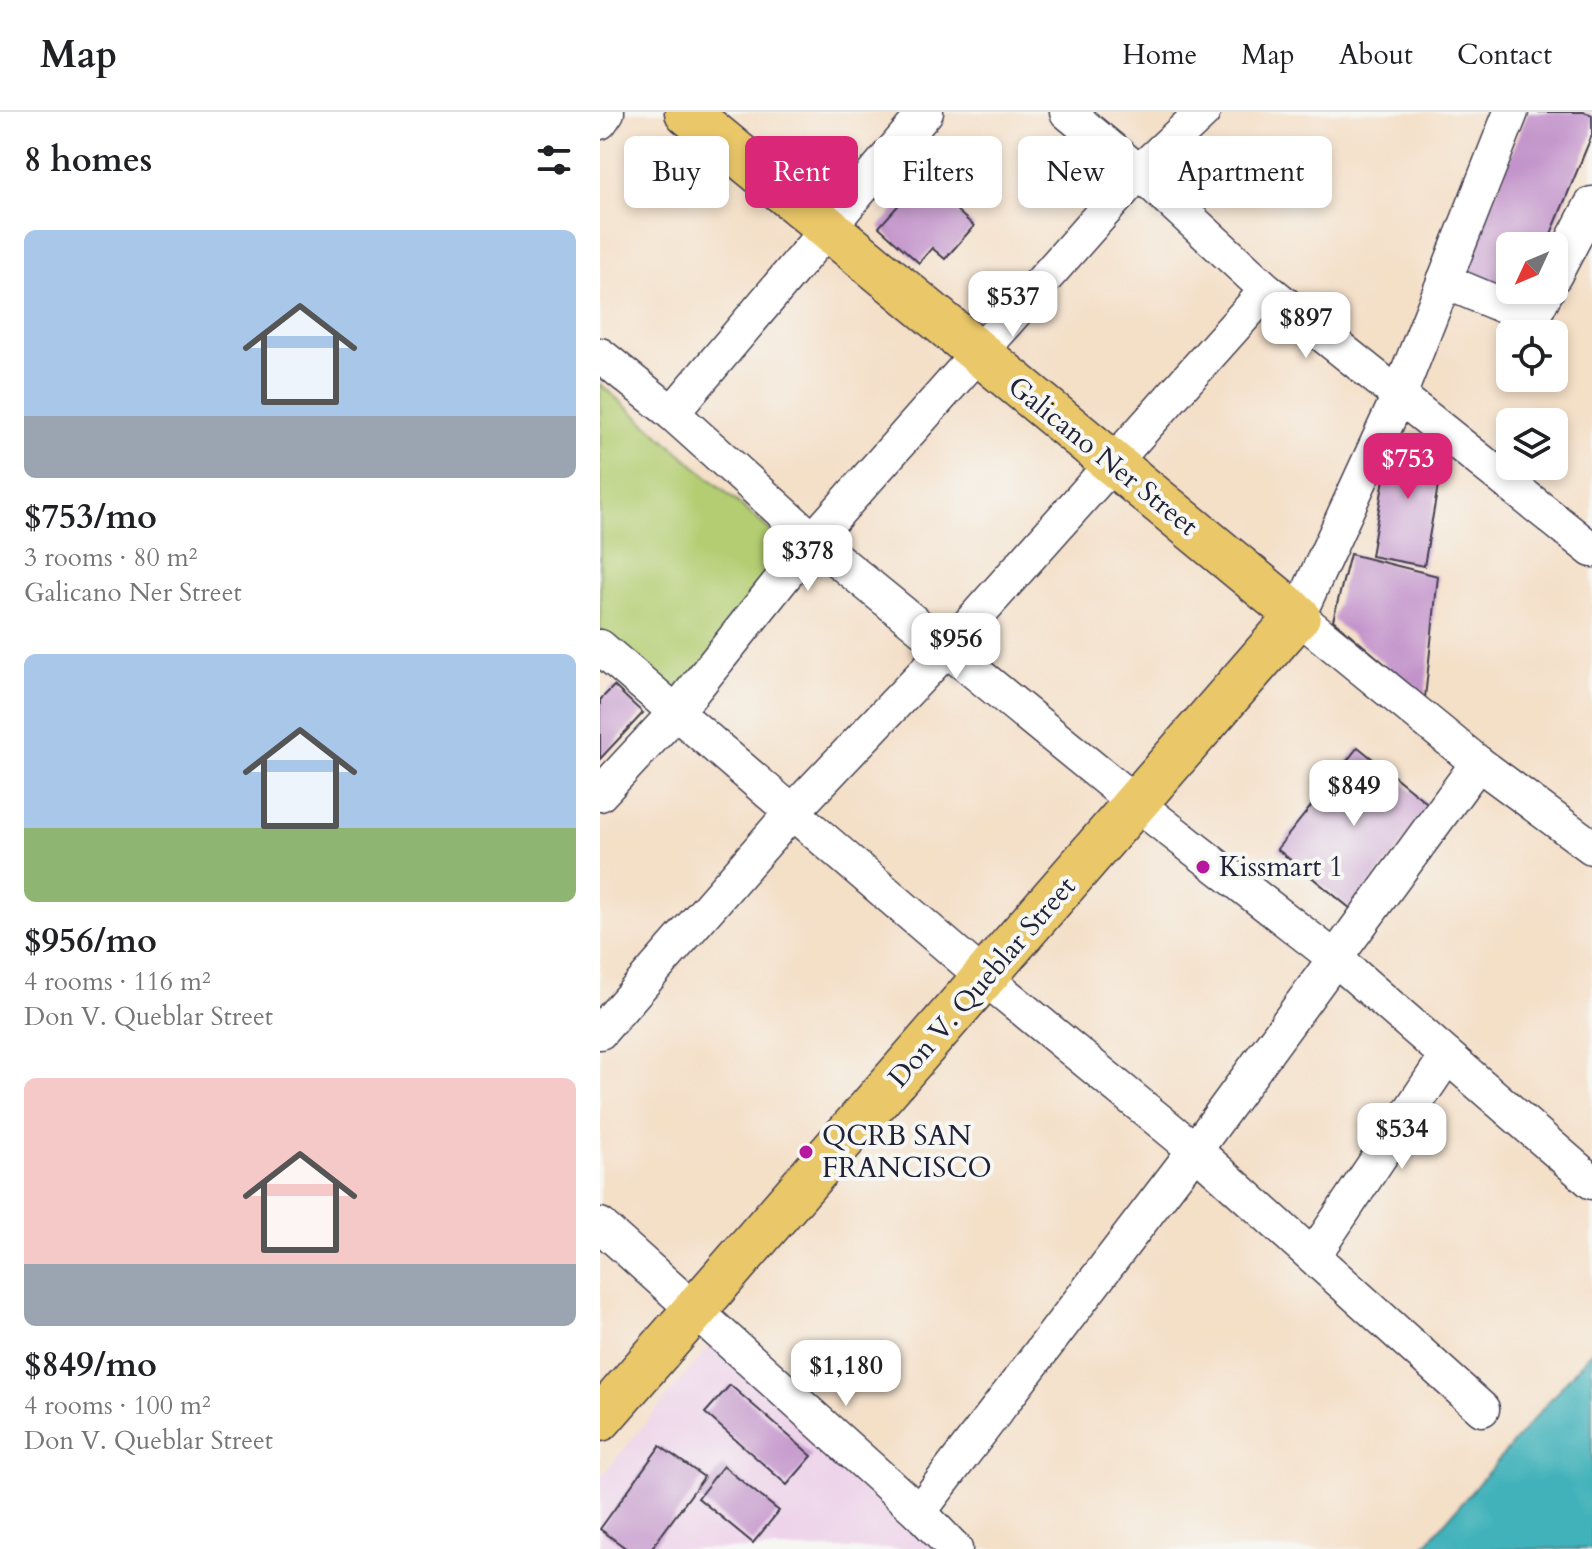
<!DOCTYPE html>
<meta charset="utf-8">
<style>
body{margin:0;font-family:Cardo,serif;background:#f6f6f6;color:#202124;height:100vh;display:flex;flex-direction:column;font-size:30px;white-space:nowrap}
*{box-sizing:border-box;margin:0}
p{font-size:26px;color:#757577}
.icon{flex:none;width:44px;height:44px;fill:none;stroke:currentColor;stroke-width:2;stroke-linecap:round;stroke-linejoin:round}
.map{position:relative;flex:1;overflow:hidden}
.side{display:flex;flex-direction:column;background:#fff;width:600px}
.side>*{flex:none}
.banner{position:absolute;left:24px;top:24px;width:760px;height:72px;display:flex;gap:16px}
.needle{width:52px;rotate:226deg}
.fabs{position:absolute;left:896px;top:120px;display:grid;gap:16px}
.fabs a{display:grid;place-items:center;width:72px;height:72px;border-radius:12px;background:#fff;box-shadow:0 4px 12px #0003;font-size:40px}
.price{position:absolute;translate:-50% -68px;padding:0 18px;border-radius:16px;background:#fff;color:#222;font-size:26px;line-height:52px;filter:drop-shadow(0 2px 4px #0008)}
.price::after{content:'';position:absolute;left:50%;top:48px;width:24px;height:18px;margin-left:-12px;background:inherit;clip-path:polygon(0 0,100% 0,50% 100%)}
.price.selected{background:#db2777;color:#fff}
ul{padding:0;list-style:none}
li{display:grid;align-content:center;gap:16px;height:424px;padding:0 24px}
li span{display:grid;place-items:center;height:248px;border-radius:12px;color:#555}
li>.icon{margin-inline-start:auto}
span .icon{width:144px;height:144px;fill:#fffc;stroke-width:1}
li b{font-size:34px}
h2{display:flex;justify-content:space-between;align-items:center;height:96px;padding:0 24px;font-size:34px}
.tag{padding:0 28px;border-radius:12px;background:#fff;box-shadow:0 4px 12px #0003;font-size:28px;line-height:72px}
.tag.selected{background:#db2777;color:#fff}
header{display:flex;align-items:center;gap:48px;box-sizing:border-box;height:112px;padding:0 40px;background:#fff;border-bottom:2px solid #e0e0e0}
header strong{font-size:38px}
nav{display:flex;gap:44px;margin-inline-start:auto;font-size:28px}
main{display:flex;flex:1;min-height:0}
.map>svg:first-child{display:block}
.built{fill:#edd0e9}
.green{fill:#b4cd72;stroke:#6b7856;stroke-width:2}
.water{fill:#42b2ba;stroke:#326a7a;stroke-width:2}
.building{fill:#c293ca}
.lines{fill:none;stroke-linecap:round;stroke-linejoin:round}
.minor-casing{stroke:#423e50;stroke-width:37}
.major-casing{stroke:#423e50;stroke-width:47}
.minor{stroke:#fff;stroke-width:34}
.major{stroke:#eac769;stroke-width:44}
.poi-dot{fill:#b5179e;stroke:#f6f6f2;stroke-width:3}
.labels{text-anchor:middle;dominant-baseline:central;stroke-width:8;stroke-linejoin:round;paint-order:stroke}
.street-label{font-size:28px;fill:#22223b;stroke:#f6f6f2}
.poi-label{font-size:28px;fill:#22223b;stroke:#f6f6f2;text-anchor:start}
</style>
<header>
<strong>Map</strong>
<nav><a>Home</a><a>Map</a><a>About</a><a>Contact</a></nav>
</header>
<main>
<section class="side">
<h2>8 homes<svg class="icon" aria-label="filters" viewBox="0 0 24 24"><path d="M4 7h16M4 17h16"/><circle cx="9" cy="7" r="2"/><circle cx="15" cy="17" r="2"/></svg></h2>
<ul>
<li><span style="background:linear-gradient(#a9c7e8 75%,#9aa5b1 0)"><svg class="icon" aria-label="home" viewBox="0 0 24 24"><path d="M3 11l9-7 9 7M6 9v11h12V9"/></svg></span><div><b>$753/mo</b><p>3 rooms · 80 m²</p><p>Galicano Ner Street</p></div></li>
<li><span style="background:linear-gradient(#a9c7e8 70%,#8fb573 0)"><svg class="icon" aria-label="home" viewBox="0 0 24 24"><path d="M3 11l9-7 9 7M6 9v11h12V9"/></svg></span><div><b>$956/mo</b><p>4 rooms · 116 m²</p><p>Don V. Queblar Street</p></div></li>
<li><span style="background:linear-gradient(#f6c9c9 75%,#9aa5b1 0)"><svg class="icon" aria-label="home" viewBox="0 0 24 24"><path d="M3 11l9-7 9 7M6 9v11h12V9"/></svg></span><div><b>$849/mo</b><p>4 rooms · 100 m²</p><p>Don V. Queblar Street</p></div></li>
</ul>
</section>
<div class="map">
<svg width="992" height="1437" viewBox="0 0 992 1437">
<rect width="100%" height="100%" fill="#f6f6f2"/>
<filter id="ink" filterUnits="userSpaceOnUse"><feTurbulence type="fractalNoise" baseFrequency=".0125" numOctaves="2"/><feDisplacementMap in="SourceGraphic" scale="16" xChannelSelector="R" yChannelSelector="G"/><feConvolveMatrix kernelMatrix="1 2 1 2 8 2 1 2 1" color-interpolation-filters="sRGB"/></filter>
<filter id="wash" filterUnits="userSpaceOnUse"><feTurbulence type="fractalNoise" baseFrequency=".006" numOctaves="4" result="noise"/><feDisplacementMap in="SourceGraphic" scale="32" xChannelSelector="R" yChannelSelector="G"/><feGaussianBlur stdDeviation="1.8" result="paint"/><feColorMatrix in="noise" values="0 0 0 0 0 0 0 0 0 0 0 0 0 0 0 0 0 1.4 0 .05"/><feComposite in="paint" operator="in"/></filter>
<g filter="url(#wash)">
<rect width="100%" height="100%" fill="#f4dfc7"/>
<polygon class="built" points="112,1231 340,1437 0,1437 0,1366"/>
<polygon class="green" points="0,272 201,445 75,583 0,518"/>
<polygon class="water" points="992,1239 992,1437 822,1437"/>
<g id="blocks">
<g class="building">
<polygon points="928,0 984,0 992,3 992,23 946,134 910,134 910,178 928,178 924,186 865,160"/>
<polygon points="322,67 374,114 345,147 332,136 319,151 279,115"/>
<polygon points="791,325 845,334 824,454 771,444"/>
<polygon points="750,442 838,464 825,586 733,508"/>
<polygon points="14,574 43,601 0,647 0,588"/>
<polygon points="758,635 832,695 751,797 677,737"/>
<polygon points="130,1273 212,1344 187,1373 105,1301"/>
<polygon points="60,1334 104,1365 51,1437 27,1437 0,1417"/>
<polygon points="123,1354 179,1399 153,1431 98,1386"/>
</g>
</g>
</g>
<g filter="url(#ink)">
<use href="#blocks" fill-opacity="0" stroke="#423e50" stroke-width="2"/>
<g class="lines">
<defs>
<g id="minor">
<polyline points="467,0 539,60 667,178 992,438"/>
<polyline points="911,0 798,286 698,504 878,651 992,735"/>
<polyline points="0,10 7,0"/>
<polyline points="954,164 992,92"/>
<polyline points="844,169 932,206 947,178"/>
<polyline points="0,243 72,301 213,428 538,693 736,847 992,1070"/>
<polyline points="72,301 326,0"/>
<polyline points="0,535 385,866 595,1038 882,1297"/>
<polyline points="0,682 76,600 213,428 539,60 603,0"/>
<polyline points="0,920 192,700 348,536 667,178"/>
<polyline points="0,1113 319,1400 355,1437"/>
<polyline points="713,1144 847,944"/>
<polyline points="319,1400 595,1038 878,651"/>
</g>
<polyline id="major" points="0,1307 698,504 87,0"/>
</defs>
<use href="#minor" class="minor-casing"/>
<use href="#major" class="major-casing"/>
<use href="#minor" class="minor"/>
<use href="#major" class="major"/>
</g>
</g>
<g class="poi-dot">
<circle cx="603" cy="755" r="8"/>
<circle cx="206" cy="1040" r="8"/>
</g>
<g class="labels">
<g class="street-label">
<text transform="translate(503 344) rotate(39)">Galicano Ner Street</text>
<text transform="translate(382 870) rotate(-49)">Don V. Queblar Street</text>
</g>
<g class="poi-label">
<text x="619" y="755">Kissmart 1</text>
<text x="222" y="1024">QCRB SAN<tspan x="222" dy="32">FRANCISCO</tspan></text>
</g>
</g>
</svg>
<div class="fabs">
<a><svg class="needle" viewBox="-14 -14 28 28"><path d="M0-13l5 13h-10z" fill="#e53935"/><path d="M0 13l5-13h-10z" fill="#757577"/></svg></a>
<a><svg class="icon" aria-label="locate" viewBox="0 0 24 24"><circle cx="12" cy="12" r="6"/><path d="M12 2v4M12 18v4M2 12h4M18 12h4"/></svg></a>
<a><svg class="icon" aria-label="layers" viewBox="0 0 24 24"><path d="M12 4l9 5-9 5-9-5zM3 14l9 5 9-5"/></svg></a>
</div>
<b class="price" style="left:413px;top:227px">$537</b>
<b class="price" style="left:706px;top:248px">$897</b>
<b class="price selected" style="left:808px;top:389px">$753</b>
<b class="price" style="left:208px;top:481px">$378</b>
<b class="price" style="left:356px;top:569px">$956</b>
<b class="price" style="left:754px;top:716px">$849</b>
<b class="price" style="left:802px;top:1059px">$534</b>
<b class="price" style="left:246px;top:1296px">$1,180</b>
<div class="banner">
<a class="tag">Buy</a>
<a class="tag selected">Rent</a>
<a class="tag">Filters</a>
<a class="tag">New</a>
<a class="tag">Apartment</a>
</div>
</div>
</main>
